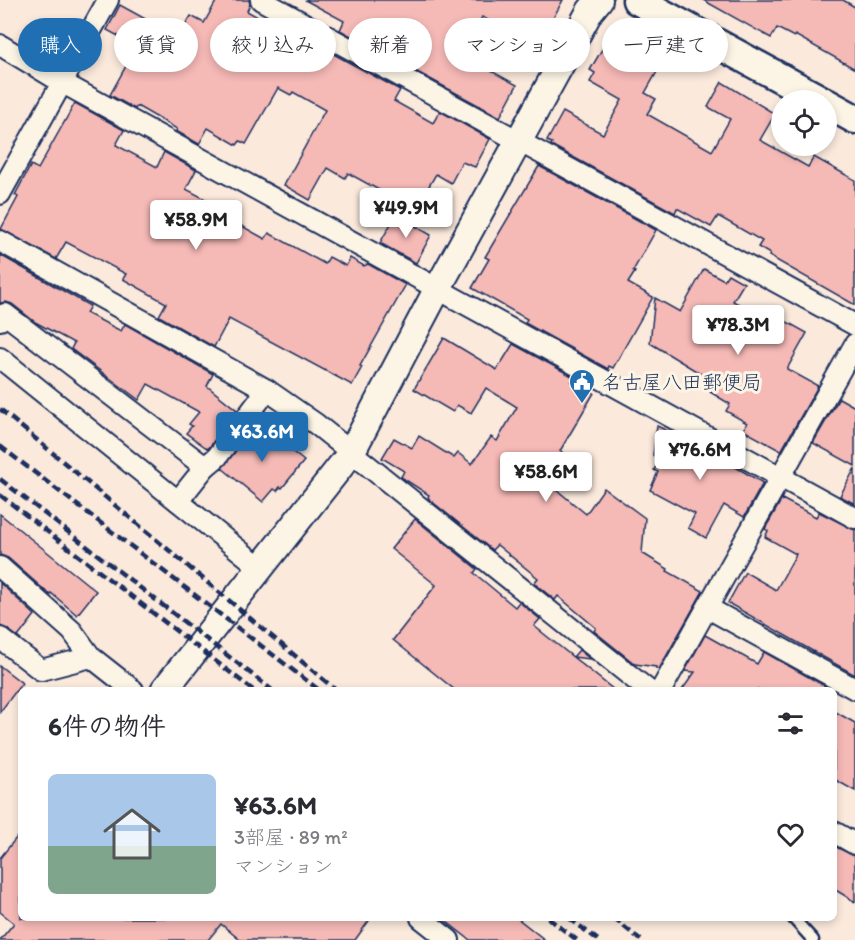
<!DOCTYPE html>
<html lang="ja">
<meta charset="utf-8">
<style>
body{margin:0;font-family:Itim,"Klee One",sans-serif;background:#f2f2f3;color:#2b2b33;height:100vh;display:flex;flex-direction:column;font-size:22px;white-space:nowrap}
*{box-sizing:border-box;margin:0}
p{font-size:20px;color:#7c7c81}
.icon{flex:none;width:33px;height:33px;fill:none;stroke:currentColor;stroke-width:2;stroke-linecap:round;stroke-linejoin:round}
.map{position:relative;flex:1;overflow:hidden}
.drawer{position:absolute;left:18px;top:687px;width:819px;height:234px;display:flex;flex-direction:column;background:#fff;border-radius:9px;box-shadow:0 3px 9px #0003}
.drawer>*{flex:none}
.banner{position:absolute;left:18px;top:18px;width:819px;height:54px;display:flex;gap:12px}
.tools{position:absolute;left:771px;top:90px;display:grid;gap:12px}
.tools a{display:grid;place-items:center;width:66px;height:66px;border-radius:50%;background:#fff;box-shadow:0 3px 9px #0003;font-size:30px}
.price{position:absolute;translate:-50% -51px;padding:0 14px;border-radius:6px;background:#fff;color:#222;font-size:20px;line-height:39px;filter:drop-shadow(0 2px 3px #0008)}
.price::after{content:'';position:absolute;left:50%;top:36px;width:18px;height:14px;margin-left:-9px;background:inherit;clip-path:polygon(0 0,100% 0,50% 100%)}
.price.selected{background:#1f6fb2;color:#fff}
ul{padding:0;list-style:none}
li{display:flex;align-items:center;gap:18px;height:150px;padding:0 30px}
li span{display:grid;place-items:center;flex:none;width:168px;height:120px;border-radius:9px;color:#555}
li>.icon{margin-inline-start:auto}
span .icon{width:72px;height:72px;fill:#fffc;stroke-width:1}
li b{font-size:26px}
h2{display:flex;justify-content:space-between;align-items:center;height:72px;padding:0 30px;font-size:26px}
.tag{padding:0 21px;border-radius:27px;background:#fff;box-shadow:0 3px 9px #0003;font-size:21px;line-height:54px}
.tag.selected{background:#1f6fb2;color:#fff}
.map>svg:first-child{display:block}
.building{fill:#f5b9b6;stroke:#1b2f5e;stroke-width:1.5}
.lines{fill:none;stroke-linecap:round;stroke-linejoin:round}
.service-casing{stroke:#1b2f5e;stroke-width:15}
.minor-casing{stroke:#1b2f5e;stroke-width:24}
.tertiary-casing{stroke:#1b2f5e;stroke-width:30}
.secondary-casing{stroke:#1b2f5e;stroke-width:33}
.service{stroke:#fcf5e5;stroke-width:10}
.minor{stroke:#fcf5e5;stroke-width:20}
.tertiary{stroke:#fcf5e5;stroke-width:26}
.secondary{stroke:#fcf5e5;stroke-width:28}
.rail{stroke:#1b2f5e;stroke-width:4.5;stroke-dasharray:9 4.5;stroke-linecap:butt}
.labels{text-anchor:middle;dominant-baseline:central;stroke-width:6;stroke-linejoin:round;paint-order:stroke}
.poi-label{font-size:20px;fill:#1b2f5e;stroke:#fcf5e5;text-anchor:start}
</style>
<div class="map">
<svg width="855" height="940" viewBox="0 0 855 940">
<rect width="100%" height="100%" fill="#fbe9dc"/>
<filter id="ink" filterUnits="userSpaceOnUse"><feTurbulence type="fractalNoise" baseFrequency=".0167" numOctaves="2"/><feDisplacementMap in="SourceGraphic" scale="12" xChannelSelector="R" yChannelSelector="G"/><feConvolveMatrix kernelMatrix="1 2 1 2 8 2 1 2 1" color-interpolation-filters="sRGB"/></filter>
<g filter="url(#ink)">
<g class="building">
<polygon points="217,0 249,0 250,4 247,11 277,28 269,41 311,65 318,52 325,56 328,51 400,90 394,101 433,123 440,111 490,139 475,167 462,162 451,183 436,174 410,219 385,205 390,196 348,173 345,178 328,168 310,200 284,185 325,110 293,92 291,95 278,88 246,144 240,141 237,145 208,128 199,144 176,131 177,129 137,106 135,109 110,95 137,46 107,30 120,5 178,37 191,16 204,23"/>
<polygon points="305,0 563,0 540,42 514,28 512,32 482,17 462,55 517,85 500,117 340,30 344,21"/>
<polygon points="703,0 843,0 855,7 855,69 795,35 794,37 777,28 771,38"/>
<polygon points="625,24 670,49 645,93 656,99 647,114 712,151 730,119 708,107 722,82 775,114 760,140 808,167 814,157 855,180 855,305 769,256 770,254 758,247 762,241 718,216 711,227 677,208 675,213 551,145 552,143 547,141 563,112 603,134 622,100 590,82 595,73 590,70 612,32"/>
<polygon points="75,103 124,130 116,145 157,167 164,152 196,170 186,189 234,214 231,220 265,239 269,233 325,264 329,257 346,266 350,258 364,266 368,264 404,284 405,286 360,366 362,367 352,385 229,319 214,347 159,316 166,303 123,279 126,274 66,242 56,259 1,229 18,197 15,195 31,165 38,169"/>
<polygon points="539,166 656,230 633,271 635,272 628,283 653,297 613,368 609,366 608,369 525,323 527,319 472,288 489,259 485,257"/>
<polygon points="396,215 431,235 416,263 380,243"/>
<polygon points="0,255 90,306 86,313 121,331 125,324 213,374 207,386 237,410 208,449 186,433 192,426 189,424 199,412 148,384 139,400 71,349 74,343 35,322 12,304 6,302 0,303"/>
<polygon points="704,269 724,280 728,274 744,283 733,301 767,320 771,313 807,333 787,369 818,386 781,451 743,430 747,423 726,411 730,404 710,392 716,383 650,343 655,298 680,312"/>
<polygon points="444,338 497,370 513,344 583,382 571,381 594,393 560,451 562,452 546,481 586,514 604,488 645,518 642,553 668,569 667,571 703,591 659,669 656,669 656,667 635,664 594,631 596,628 558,596 555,600 534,583 538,578 497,545 492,550 430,500 428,497 429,495 401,477 404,471 382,458 394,438 412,448 419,436 454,458 458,453 472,464 491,437 497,441 517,407 486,388 471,413 457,405 453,412 414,389"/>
<polygon points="839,398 855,407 855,466 813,443"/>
<polygon points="257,423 304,461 282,488 280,487 277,491 274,489 263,502 222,468"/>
<polygon points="657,426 696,444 763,483 744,517 724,505 706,538 688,528 695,514 650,490 658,472 654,470 660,459 653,455"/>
<polygon points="855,468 855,504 840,496"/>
<polygon points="782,499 816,517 819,512 855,530 855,675 728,603 745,572 776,590 796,554 765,537 768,531 765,529"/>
<polygon points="0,514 96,591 77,615 51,593 50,595 8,558 0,555"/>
<polygon points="415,519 477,569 474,573 515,607 519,602 540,619 534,626 573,657 579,650 590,659 573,657 614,690 455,690 393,640 436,585 391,549"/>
<polygon points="0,583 35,615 18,637 7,629 0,626"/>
<polygon points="705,635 757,664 764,652 832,690 682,690 695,672 685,671"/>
<polygon points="0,666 22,683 0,712"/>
<polygon points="834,711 855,723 855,791 834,779"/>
<polygon points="21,832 21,918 371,918 355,940 240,940 221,924 208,940 0,940 14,923 0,912 0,858"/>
<polygon points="834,846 855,856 855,902 834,889"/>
<polygon points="442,918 517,918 545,940 470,940"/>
</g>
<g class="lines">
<defs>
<polyline id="service" points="793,918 813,940"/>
<g id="minor">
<polyline points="261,0 855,325"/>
<polyline points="0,45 63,83 855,518"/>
<polyline points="0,194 108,0"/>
<polyline points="0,241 267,390 316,424 648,690"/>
<polyline points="0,320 5,314 205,467"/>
<polyline points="0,358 261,568"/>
<polyline points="178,501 205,467 217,457 267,390"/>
<polyline points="0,567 72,631 91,657 133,690"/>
<polyline points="708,608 855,689"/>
<polyline points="0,638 41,670 91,657"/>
<polyline points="661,690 855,344"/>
<polyline points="834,832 855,844"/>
<polyline points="421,918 449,940"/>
</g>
<polyline id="tertiary" points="164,690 351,453 438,288 590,11 599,0"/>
<g id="secondary">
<polyline points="637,0 821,100"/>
<polyline points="826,103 855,119"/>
</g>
</defs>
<use href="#service" class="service-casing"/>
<use href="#minor" class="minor-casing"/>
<use href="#tertiary" class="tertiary-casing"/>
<use href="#secondary" class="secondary-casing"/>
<use href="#service" class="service"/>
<use href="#minor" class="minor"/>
<use href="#tertiary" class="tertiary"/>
<use href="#secondary" class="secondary"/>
<g class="rail">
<polyline points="0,409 336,690"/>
<polyline points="0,446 319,690"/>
<polyline points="0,479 272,690"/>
<polyline points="0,495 253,690"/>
<polyline points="548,918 577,940"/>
<polyline points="569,918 598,940"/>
<polyline points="613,918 641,940"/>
</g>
</g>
</g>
<defs>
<symbol id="civic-pin" viewBox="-11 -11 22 30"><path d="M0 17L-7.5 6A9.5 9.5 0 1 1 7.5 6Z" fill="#1f6fb2" stroke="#fcf5e5"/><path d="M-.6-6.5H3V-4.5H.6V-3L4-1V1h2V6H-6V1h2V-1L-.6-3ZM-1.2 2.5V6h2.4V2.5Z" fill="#fff"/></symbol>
</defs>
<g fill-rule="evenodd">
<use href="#civic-pin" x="567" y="367" width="30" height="40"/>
</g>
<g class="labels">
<g class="poi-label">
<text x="602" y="382">名古屋八田郵便局</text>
</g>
</g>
</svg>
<div class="tools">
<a><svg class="icon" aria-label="locate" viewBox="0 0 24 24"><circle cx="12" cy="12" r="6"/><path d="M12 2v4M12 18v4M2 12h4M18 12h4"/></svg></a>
</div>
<b class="price" style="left:406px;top:239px">¥49.9M</b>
<b class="price" style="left:196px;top:251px">¥58.9M</b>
<b class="price" style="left:738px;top:356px">¥78.3M</b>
<b class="price selected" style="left:262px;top:463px">¥63.6M</b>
<b class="price" style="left:700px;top:481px">¥76.6M</b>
<b class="price" style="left:546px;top:503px">¥58.6M</b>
<div class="banner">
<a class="tag selected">購入</a>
<a class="tag">賃貸</a>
<a class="tag">絞り込み</a>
<a class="tag">新着</a>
<a class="tag">マンション</a>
<a class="tag">一戸建て</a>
</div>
<section class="drawer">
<h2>6件の物件<svg class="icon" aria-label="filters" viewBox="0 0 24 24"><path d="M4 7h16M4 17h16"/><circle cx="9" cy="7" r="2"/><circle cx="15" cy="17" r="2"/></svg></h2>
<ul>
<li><span style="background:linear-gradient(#a9c7e8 60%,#7fa58c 0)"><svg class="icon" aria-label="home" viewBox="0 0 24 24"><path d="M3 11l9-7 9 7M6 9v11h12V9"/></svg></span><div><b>¥63.6M</b><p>3部屋 · 89 m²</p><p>マンション</p></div><svg class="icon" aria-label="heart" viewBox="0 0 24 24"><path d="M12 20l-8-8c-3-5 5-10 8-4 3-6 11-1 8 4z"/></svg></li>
</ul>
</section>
</div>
